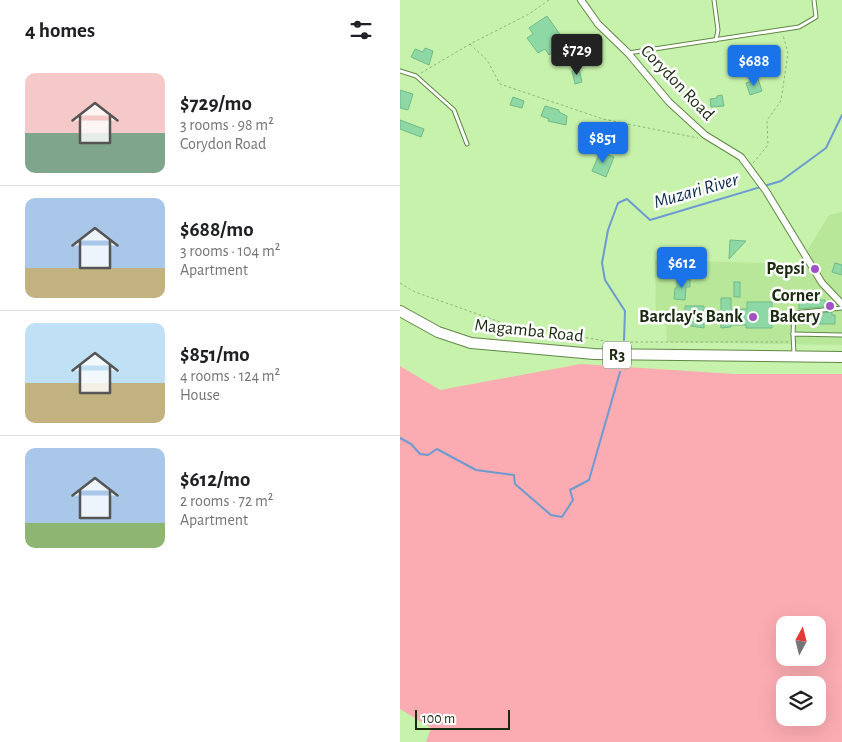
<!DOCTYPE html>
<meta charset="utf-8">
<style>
body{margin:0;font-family:"Alegreya Sans",sans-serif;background:#f6f6f6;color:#202124;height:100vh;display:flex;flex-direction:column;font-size:19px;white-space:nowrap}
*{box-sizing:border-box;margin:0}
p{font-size:16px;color:#757577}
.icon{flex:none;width:28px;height:28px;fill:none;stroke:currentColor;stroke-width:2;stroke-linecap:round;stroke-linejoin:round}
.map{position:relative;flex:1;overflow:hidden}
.sheet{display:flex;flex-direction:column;background:#fff;width:400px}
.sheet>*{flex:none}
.needle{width:32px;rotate:7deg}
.buttons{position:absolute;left:376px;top:616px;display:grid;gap:10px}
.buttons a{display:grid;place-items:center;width:50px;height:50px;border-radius:10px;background:#fff;box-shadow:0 5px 20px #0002;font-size:25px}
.scale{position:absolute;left:15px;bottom:12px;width:95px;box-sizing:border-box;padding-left:5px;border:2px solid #1b2b10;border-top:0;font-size:14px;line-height:18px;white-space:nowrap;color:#1b2b10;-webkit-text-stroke:4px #fff;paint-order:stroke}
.price{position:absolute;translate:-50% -42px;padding:0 11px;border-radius:5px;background:#1a73e8;color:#fff;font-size:16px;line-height:32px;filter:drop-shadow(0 1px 2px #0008)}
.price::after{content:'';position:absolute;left:50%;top:30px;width:15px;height:11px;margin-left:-8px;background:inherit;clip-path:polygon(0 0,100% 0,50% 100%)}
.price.selected{background:#222;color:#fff}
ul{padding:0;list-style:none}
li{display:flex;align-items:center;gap:15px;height:125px;padding:0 25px}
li+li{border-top:1px solid #e0e0e0}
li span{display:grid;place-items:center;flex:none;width:140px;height:100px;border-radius:10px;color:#555}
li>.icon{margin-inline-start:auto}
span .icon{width:60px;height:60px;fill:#fffc;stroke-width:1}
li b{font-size:21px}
h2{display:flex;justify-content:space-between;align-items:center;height:60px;padding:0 25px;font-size:21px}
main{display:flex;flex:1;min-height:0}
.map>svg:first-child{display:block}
.built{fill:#b8e79a}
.green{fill:#fbacb2;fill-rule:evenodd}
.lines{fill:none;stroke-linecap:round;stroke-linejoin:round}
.stream{stroke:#6d9ad0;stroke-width:2}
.building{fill:#8ed8a5;stroke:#71ba89}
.service-casing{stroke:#618746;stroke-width:5}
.minor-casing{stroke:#618746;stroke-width:8}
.trunk-casing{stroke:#618746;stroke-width:12}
.path{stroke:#90b27a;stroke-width:1;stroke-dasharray:2.5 2.5;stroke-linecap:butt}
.service{stroke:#fff;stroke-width:3}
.minor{stroke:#fff;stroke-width:6}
.trunk{stroke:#fff;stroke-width:10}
.poi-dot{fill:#a052c4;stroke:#fff;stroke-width:2}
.labels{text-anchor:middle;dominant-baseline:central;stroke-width:5;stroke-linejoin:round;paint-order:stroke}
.shield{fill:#fff;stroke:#5f6b58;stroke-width:1}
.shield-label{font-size:16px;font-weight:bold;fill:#1b2b10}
.street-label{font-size:18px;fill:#1b2b10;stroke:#fff}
.poi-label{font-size:18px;font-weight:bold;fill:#1b2b10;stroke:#fff;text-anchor:end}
.water-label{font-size:19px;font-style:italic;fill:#0b2a4e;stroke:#fff}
</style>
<main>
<section class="sheet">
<h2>4 homes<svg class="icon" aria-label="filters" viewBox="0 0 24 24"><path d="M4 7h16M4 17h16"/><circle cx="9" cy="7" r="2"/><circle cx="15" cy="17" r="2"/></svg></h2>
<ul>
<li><span style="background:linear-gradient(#f6c9c9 60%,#7fa58c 0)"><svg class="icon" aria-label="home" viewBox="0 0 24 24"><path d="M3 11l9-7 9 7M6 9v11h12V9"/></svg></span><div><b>$729/mo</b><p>3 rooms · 98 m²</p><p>Corydon Road</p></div></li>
<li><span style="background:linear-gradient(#a9c7e8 70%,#c2b280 0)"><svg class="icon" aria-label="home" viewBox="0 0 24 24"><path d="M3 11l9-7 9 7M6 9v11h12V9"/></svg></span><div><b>$688/mo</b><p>3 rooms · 104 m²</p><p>Apartment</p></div></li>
<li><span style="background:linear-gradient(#bfe0f5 60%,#c2b280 0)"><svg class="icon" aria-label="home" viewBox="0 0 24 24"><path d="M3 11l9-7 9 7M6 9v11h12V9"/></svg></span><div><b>$851/mo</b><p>4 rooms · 124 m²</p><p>House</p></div></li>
<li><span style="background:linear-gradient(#a9c7e8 75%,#8fb573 0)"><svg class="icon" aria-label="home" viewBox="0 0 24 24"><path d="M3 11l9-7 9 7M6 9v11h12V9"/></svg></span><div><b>$612/mo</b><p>2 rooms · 72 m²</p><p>Apartment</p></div></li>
</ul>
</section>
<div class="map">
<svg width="442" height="742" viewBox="0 0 442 742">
<rect width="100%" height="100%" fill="#c7f2ac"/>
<polygon class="built" points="442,212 442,345 267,342 266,325 256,323 255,260 399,264 429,215"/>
<path class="green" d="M181 364 334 374H442V742H26L31 728 0 709V366L40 390ZM385 625H418V658H385ZM385 685H418V718H385Z"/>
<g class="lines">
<g class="stream">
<polyline points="224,340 225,311 205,280 202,263 208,230 218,203 227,199 250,220 381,181 426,148 442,115"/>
<polyline points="0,438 11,444 20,454 28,455 37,449 76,470 114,475 115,484 151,515 162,517 173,500 170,490 189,480 220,372"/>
</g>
</g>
<g class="building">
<polygon points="147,16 166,43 149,55 145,49 138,53 127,38 133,34 129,28"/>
<polygon points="25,48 33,51 29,65 11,57 15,49 23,52"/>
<polygon points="179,69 182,82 175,84 172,71"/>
<polygon points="358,79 362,91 350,95 346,83"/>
<polygon points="0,90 13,94 8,110 0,108"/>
<polygon points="322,95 324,106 311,107 310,99 317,98 317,96"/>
<polygon points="113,97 124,101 122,108 110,105"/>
<polygon points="145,106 159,110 159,112 167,116 166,125 148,121 149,119 141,116"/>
<polygon points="0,120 24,129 21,137 0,129"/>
<polygon points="200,152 214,157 206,177 192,171"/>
<polygon points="330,240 346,241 329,259"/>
<polygon points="435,263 442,265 442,275 432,272"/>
<polygon points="277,279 290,279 290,287 286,287 285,300 274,299 275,288 277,288"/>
<rect x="334" y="282" width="6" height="15"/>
<polygon points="321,298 331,298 331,309 347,309 347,302 372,302 372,328 346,328 346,325 331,325 331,327 321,328 321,323 304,323 304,328 285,325 285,306 304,306 304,315 321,315"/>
<polygon points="399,300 425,300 425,302 433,302 432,306 399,309"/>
<polygon points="432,312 432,315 435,315 435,324 400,324 400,316"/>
</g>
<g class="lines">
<defs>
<g id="service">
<polyline points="314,0 318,30 316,40"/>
<polyline points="228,53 399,27 416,17 414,0"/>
<polyline points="0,71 16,76 54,110 67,144"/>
<polyline points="393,334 394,313 442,308"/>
<polyline points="394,354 393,334 442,335"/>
</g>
<polyline id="minor" points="181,0 198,24 228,53 269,102 305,135 341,157 366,191 422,283 442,304"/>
<polyline id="trunk" points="0,311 38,332 71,343 194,354 442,357"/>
</defs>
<use href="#service" class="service-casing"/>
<use href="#minor" class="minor-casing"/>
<use href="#trunk" class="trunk-casing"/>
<g class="path">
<polyline points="70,44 87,60 100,84 203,119 298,138"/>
<polyline points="21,73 70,44 129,14 149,0"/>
<polyline points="353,163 368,145 367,120 381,101 388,53 383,35"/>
<polyline points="0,283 15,292 103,323 211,342 389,342"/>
</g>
<use href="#service" class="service"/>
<use href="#minor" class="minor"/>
<use href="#trunk" class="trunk"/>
</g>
<g class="poi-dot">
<circle cx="415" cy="269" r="5"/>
<circle cx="430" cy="306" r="5"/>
<circle cx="353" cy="317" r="5"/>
</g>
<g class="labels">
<rect class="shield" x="203" y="341.5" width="28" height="27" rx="4"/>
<g class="shield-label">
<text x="217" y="355">R3</text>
</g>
<g class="street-label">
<text transform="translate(277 83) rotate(46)">Corydon Road</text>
<text transform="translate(129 331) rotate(6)">Magamba Road</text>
</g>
<g class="poi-label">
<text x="405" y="269">Pepsi</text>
<text x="420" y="296">Corner<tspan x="420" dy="21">Bakery</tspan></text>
<text x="343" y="317">Barclay's Bank</text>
</g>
<g class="water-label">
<text transform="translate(296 191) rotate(-16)">Muzari River</text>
</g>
</g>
</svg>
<div class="buttons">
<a><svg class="needle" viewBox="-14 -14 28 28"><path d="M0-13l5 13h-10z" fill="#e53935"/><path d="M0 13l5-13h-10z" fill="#757577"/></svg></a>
<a><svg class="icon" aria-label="layers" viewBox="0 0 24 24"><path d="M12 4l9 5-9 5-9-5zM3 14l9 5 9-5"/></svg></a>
</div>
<div class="scale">100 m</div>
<b class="price selected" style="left:177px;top:76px">$729</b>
<b class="price" style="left:354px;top:87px">$688</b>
<b class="price" style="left:203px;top:164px">$851</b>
<b class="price" style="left:282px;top:289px">$612</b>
</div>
</main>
